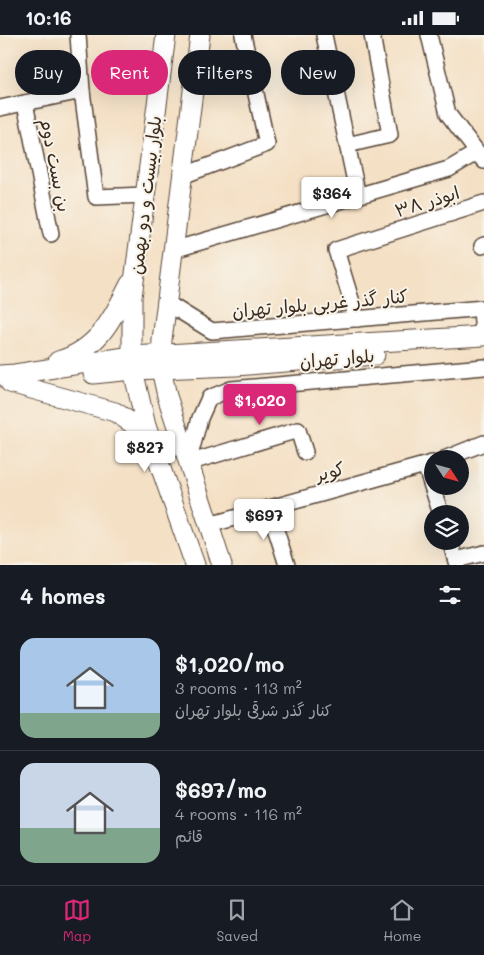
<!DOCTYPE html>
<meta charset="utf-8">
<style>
body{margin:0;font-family:Mali,"Playpen Sans Arabic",sans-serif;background:#20242c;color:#f1f3f6;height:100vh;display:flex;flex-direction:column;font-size:19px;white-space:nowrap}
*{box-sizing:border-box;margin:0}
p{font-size:16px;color:#9ea1a6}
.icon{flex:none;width:28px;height:28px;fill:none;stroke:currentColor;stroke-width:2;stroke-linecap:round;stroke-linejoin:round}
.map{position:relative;height:530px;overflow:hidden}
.panel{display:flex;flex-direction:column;background:#171b24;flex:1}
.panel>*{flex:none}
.guide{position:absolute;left:15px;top:15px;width:455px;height:45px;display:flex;gap:10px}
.needle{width:32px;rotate:126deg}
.fabs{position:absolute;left:424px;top:415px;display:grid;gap:10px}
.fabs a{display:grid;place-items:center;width:45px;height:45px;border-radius:50%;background:#171b24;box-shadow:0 5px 20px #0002;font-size:25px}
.price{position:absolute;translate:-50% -42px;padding:0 11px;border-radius:5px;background:#fff;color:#222;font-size:16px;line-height:32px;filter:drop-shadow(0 1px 2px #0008)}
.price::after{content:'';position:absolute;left:50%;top:30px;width:15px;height:11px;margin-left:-8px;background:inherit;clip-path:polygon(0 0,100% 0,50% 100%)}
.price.selected{background:#db2777;color:#fff}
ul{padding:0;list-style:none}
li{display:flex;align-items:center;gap:15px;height:125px;padding:0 20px}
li+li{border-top:1px solid #363941}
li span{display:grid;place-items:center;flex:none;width:140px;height:100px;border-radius:15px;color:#555}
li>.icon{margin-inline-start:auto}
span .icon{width:60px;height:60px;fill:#fffc;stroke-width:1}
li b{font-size:21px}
h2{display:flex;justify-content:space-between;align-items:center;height:60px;padding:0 20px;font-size:21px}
.pill{padding:0 18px;border-radius:22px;background:#171b24;box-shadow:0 5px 20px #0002;font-size:18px;line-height:45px}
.pill.selected{background:#db2777;color:#fff}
.status{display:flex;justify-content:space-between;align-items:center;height:35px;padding:0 25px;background:#171b24;direction:ltr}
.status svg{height:14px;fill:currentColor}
.menu{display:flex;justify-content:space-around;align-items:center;height:70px;border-top:1px solid #363941;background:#171b24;font-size:14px;color:#9ea1a6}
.menu a{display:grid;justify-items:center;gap:2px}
.menu .selected{color:#db2777}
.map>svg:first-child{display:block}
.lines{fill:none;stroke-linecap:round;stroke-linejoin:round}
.minor-casing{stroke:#574537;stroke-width:18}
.major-casing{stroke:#574537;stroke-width:21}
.minor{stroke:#fff;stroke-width:15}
.major{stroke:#fff;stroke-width:19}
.labels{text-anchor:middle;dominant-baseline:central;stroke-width:4;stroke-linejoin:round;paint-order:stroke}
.street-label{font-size:18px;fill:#3b2a1e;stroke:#f7f3e8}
</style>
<div class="status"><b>10:16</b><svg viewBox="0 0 49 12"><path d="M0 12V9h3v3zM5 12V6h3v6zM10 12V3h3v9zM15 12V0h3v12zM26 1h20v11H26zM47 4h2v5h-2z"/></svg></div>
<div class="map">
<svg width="484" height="530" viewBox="0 0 484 530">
<rect width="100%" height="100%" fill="#f7f3e8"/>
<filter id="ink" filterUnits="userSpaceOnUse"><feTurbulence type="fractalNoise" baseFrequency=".02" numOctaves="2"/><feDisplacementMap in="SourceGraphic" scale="10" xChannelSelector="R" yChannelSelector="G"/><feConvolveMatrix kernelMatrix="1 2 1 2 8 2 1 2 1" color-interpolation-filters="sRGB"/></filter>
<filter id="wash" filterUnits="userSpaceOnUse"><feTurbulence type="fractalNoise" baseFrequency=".0096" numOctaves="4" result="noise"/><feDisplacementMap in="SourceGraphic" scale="20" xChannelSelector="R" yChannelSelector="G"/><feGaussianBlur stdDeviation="1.12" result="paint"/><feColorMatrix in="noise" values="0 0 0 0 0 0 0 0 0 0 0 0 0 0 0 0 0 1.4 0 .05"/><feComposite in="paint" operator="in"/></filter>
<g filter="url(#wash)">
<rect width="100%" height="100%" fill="#f4e0c5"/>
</g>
<g filter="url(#ink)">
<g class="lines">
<defs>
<g id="minor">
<polyline points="78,0 82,56 96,162 145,160"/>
<polyline points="324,0 358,161"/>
<polyline points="429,0 448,79 484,126"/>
<polyline points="25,68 51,199"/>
<polyline points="0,73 82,56"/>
<polyline points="347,110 390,100 372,0"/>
<polyline points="182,141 267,109 243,0"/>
<polyline points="482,211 484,210"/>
<polyline points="173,215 449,134 476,118"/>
<polyline points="167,268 212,296 484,273"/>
<polyline points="481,274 483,301"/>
<polyline points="357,284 336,215 484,168"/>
<polyline points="444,424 484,408"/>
<polyline points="188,428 200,383 209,363 231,354 484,332"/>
<polyline points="188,428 298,395 305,417"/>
<polyline points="425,430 441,479"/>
<polyline points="269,473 287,530"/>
<polyline points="209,490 432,428"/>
<polyline points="450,506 457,530"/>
<polyline points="456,525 484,518"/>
</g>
<g id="major">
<polyline points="166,0 132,262 132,321 133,335 146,391 195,530"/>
<polyline points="200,0 162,305 161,334 167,361 222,530"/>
<path d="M58 326C98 315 113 283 130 249"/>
<polyline points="93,339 133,335 236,331 375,320"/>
<polyline points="0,340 15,339 132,321 484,301"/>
<polyline points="10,348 115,377 133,389 146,411"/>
</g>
</defs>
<use href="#minor" class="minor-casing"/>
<use href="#major" class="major-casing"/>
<use href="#minor" class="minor"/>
<use href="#major" class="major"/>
</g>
</g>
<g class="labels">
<g class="street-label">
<text transform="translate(56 130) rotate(79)">بن بست دوم</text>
<text transform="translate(145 160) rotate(-83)">بلوار بیست و دو بهمن</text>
<text transform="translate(427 166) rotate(-17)">۳۸ ابوذر</text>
<text transform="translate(320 268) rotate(-5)">کنار گذر غربی بلوار تهران</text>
<text transform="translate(337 323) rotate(-5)">بلوار تهران</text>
<text transform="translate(330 436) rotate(-15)">کویر</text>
</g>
</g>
</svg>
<div class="fabs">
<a><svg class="needle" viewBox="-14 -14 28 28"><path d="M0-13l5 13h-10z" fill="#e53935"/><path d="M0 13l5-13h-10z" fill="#9ea1a6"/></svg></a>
<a><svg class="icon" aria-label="layers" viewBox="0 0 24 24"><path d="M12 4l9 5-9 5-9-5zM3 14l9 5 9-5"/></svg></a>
</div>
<b class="price" style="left:332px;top:184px">$364</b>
<b class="price selected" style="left:260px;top:391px">$1,020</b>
<b class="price" style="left:145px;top:438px">$827</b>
<b class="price" style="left:264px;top:506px">$697</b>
<div class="guide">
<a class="pill">Buy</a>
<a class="pill selected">Rent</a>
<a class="pill">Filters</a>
<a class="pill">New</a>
</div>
</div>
<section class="panel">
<h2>4 homes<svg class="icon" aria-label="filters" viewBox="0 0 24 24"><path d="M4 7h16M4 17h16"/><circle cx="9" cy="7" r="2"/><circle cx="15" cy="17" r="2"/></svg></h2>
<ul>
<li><span style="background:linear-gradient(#a9c7e8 75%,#7fa58c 0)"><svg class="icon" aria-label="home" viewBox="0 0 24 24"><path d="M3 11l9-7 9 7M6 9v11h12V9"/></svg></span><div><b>$1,020/mo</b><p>3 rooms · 113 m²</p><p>کنار گذر شرقی بلوار تهران</p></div></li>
<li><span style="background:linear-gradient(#c9d6e8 65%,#7fa58c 0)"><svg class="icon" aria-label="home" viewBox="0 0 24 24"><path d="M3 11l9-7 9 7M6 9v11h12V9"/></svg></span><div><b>$697/mo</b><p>4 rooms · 116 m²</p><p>قائم</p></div></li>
</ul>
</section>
<nav class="menu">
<a class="selected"><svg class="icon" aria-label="map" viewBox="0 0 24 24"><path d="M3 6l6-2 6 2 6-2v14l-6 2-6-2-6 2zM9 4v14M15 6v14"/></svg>Map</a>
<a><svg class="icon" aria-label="saved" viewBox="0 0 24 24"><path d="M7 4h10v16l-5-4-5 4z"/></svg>Saved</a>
<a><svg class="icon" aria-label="home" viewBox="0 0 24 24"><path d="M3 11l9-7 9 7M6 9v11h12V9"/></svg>Home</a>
</nav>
